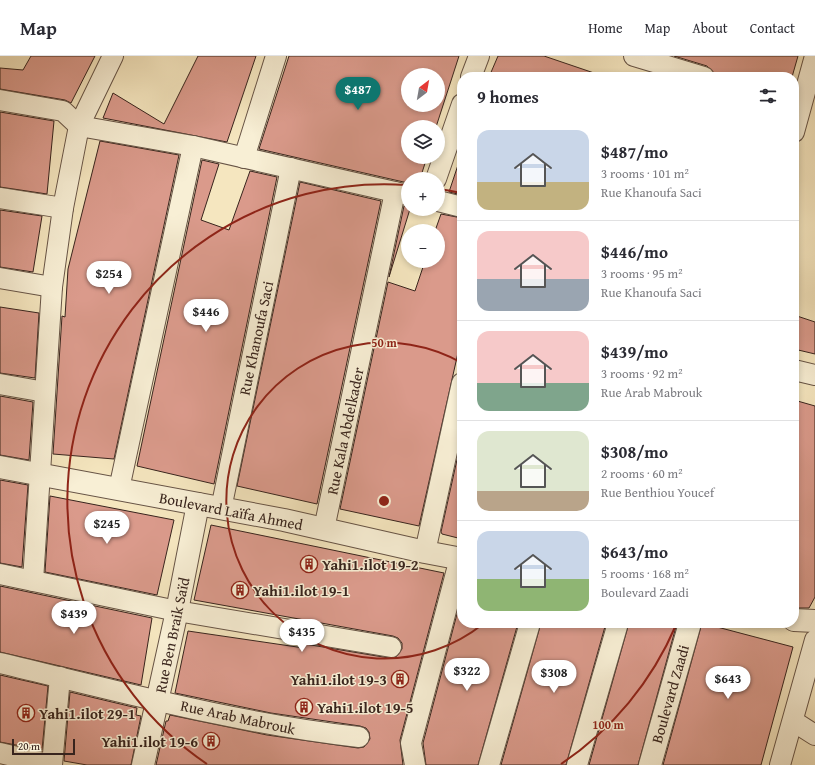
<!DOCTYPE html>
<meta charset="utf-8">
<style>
body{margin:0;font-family:"Gentium Book Plus",serif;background:#f2f2f3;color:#2b2b33;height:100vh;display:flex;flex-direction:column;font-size:15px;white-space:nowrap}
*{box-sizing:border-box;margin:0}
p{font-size:13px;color:#7c7c81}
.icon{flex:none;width:22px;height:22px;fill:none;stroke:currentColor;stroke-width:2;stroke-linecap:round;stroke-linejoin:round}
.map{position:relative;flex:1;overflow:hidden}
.drawer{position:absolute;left:457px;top:16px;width:342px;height:556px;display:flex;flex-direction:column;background:#fff;border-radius:16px;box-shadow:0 2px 6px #0003}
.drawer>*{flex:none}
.needle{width:26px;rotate:31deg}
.fabs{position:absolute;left:401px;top:12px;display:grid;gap:8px}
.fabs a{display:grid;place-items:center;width:44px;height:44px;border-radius:50%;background:#fff;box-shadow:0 2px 6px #0003;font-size:20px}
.scale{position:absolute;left:12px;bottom:10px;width:63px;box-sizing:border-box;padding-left:4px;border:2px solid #38241d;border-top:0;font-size:11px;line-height:14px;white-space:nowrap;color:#38241d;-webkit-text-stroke:3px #f8efd5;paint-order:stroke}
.price{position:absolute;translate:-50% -34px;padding:0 9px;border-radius:14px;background:#fff;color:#222;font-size:13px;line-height:26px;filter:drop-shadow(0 1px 2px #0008)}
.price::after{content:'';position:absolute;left:50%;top:24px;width:12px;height:9px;margin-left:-6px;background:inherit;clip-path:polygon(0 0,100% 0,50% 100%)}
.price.selected{background:#0f766e;color:#fff}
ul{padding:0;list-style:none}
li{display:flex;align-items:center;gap:12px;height:100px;padding:0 20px}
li+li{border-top:1px solid #e1e1e2}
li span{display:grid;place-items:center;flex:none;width:112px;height:80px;border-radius:12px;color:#555}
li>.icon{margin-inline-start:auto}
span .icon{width:48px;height:48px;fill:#fffc;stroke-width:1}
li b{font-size:17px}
h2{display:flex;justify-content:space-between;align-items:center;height:48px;padding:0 20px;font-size:17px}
header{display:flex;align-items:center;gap:24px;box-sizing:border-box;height:56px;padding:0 20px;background:#fff;border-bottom:1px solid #e1e1e2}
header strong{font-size:19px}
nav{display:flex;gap:22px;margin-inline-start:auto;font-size:14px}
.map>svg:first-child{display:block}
.building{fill:#da9a8b;stroke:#38241d;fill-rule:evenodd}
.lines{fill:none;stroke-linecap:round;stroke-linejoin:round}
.minor-casing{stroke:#675446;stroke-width:22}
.tertiary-casing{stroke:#675446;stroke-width:24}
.minor{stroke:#f8efd5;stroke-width:20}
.tertiary{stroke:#f8efd5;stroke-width:22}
.ring{fill:none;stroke:#8f2418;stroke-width:2}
.labels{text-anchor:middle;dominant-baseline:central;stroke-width:3;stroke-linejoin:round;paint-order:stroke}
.street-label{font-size:15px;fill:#38241d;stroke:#f8efd5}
.poi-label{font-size:15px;font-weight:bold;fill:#38241d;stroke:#f8efd5;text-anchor:start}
.centre{fill:#8f2418;stroke:#f8efd5;stroke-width:2}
.ring-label{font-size:12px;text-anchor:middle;font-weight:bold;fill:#8f2418;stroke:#f8efd5;stroke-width:3;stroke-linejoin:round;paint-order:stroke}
</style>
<header>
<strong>Map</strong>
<nav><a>Home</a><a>Map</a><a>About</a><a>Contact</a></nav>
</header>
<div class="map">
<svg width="815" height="709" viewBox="0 0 815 709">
<rect width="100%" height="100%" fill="#f5e6bf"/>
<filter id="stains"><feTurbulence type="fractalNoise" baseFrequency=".005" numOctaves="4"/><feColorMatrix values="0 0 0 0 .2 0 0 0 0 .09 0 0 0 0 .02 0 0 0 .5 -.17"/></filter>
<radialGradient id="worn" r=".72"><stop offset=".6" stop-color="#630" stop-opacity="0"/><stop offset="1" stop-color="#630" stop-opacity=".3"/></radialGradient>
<g class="building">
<polygon points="31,0 95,0 71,47 65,44 0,33 0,12 23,14"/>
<polygon points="198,0 256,0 227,86 103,62 113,37 164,68"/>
<path d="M289 0H459L436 71H408V101H427L420 123H408V127L259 93ZM408 19H438V49H408Z"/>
<polygon points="498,0 544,0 597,18 596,21 489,21"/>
<polygon points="674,0 798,0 792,21 729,21 714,17 707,10"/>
<polygon points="0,56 54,65 47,138 0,131"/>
<polygon points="100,85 179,99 114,403 53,398 62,260 65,261 68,213"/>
<polygon points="202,104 219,108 201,164 229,174 250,115 277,121 214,428 137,410"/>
<polygon points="459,106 462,106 462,139 449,136"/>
<polygon points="300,126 381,145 317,448 237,430"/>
<polygon points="404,150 408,150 408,153 410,153 389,221"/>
<polygon points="0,154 42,160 33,216 0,211"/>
<polygon points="441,158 462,162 462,279 419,470 340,453 388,226 415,235 425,205 438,205 438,175 435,175"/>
<polygon points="0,251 39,257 35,322 0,317"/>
<polygon points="794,259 815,266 815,298 794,293"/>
<polygon points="0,340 33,346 29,404 0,399"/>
<polygon points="794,344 815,350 815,541 809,552 794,552"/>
<polygon points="462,381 462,483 442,478 441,476"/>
<polygon points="0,424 28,429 22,511 0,507"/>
<polygon points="50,440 174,464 157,539 45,516"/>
<polygon points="211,469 444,517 400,684 403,709 156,709 166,665 168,665 170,659 267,679 358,692 364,691 370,683 369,676 366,672 360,670 271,657 175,637 188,575 304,592 305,588 389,602 395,602 402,593 402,587 398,582 393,580 194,544"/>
<polygon points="0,530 152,562 141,629 0,596"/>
<polygon points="462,539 462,567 518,567 478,709 426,709 423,687"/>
<polygon points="541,567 606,567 566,709 501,709"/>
<polygon points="629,567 677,567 638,709 589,709"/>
<polygon points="702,567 793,591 761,709 663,709"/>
<polygon points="0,619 48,630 42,694 0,686"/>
<polygon points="70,636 137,652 136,659 141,660 131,709 87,709 64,705"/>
</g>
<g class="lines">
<defs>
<g id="minor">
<polyline points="634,0 704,21"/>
<polyline points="471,21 479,0"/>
<polyline points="0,44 63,55 79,70 193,90 408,139"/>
<polyline points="794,76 815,0"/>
<polyline points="244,102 276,0"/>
<polyline points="436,123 462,48"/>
<polyline points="0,142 63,152"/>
<polyline points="438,145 462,151"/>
<polyline points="0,222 52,231"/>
<polyline points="794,314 815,319"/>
<polyline points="0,328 45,336"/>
<polyline points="119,433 193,90"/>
<polyline points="221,453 291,112"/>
<polyline points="324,473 395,136"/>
<polyline points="425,496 462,327"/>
<polyline points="0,518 177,555 391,591"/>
<polyline points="33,525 52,231 63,152 79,70 113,0"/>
<path d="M0 607C118 635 239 668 359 681"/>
<polyline points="793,665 815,679"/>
<polyline points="0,697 52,709"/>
<polyline points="52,709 60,621"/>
<polyline points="415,709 411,687 460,502"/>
<polyline points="489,709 530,567"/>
<polyline points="577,709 618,567"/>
<polyline points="780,709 815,584"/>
</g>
<g id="tertiary">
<polyline points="0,411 284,464 425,496 462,503"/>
<polyline points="794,564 815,565"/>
<polyline points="143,709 177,555 198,448"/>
<polyline points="650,709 690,567"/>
</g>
</defs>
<use href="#minor" class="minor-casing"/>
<use href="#tertiary" class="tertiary-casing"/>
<use href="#minor" class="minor"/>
<use href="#tertiary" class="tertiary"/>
</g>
<g class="ring">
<path d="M483 568A158 158 0 1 1 462 307"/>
<path d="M676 569A317 317 0 0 1 561 708M207 708A317 317 0 0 1 406 129M439 133A317 317 0 0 1 461 137"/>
</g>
<defs>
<symbol id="building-ring" viewBox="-11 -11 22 22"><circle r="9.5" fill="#f8efd5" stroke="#8f2418" stroke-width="1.5"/><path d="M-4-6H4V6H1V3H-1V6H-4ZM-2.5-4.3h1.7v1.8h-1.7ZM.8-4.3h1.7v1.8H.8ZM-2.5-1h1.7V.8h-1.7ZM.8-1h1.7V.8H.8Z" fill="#8f2418"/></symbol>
</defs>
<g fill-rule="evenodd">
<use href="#building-ring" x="299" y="498" width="20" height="20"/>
<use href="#building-ring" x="230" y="524" width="20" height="20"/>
<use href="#building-ring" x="390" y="613" width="20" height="20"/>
<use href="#building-ring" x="294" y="641" width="20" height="20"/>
<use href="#building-ring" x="16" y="647" width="20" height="20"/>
<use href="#building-ring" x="201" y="675" width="20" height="20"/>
</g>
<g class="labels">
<g class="street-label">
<text transform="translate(256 282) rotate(-78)">Rue Khanoufa Saci</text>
<text transform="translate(345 375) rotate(-78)">Rue Kala Abdelkader</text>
<text transform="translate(231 455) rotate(11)">Boulevard Laïfa Ahmed</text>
<text transform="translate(172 579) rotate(-78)">Rue Ben Braik Saïd</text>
<text transform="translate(670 638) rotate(-74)">Boulevard Zaadi</text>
<text transform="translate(238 661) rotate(12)">Rue Arab Mabrouk</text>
</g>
<g class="poi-label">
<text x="322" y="508">Yahi1.ilot 19-2</text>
<text x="253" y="534">Yahi1.ilot 19-1</text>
<text x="387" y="623" text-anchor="end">Yahi1.ilot 19-3</text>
<text x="317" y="651">Yahi1.ilot 19-5</text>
<text x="39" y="657">Yahi1.ilot 29-1</text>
<text x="198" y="685" text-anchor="end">Yahi1.ilot 19-6</text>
</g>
</g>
<circle cx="384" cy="445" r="6" class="centre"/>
<g class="ring-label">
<text x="384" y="291">50 m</text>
<text x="608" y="673">100 m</text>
</g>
<rect width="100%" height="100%" filter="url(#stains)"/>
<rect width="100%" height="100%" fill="url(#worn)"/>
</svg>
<div class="fabs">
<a><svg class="needle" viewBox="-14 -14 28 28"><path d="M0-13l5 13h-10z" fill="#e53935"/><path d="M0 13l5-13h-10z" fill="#7c7c81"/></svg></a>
<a><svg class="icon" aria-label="layers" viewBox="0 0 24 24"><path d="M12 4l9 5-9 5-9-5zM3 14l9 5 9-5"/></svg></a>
<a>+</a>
<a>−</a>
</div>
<div class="scale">20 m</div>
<b class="price selected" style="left:358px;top:55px">$487</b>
<b class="price" style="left:109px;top:239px">$254</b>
<b class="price" style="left:206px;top:277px">$446</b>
<b class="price" style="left:107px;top:489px">$245</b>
<b class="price" style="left:74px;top:579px">$439</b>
<b class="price" style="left:302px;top:597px">$435</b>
<b class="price" style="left:467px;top:636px">$322</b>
<b class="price" style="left:554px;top:638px">$308</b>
<b class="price" style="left:728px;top:644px">$643</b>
<section class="drawer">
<h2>9 homes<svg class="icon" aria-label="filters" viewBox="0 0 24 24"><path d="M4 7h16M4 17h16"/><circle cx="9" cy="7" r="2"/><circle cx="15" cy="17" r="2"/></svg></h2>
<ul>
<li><span style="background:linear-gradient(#c9d6e8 65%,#c2b280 0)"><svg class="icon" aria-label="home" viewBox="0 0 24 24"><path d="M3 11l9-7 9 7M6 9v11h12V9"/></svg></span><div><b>$487/mo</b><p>3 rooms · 101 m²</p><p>Rue Khanoufa Saci</p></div></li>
<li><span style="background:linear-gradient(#f6c9c9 60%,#9aa5b1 0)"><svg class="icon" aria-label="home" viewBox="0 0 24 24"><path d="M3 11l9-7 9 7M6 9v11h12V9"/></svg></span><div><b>$446/mo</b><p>3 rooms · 95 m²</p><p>Rue Khanoufa Saci</p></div></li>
<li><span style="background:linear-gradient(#f6c9c9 65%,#7fa58c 0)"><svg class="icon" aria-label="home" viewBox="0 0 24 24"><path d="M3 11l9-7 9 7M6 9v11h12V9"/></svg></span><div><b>$439/mo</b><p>3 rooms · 92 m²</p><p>Rue Arab Mabrouk</p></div></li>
<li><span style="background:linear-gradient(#dfe7d0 75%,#b9a48a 0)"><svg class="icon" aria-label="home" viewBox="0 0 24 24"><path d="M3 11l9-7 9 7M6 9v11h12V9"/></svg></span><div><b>$308/mo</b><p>2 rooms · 60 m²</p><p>Rue Benthiou Youcef</p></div></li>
<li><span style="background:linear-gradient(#c9d6e8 60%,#8fb573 0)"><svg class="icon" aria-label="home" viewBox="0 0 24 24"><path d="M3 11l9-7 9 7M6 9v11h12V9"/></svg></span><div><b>$643/mo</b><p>5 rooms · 168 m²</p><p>Boulevard Zaadi</p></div></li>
</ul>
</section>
</div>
